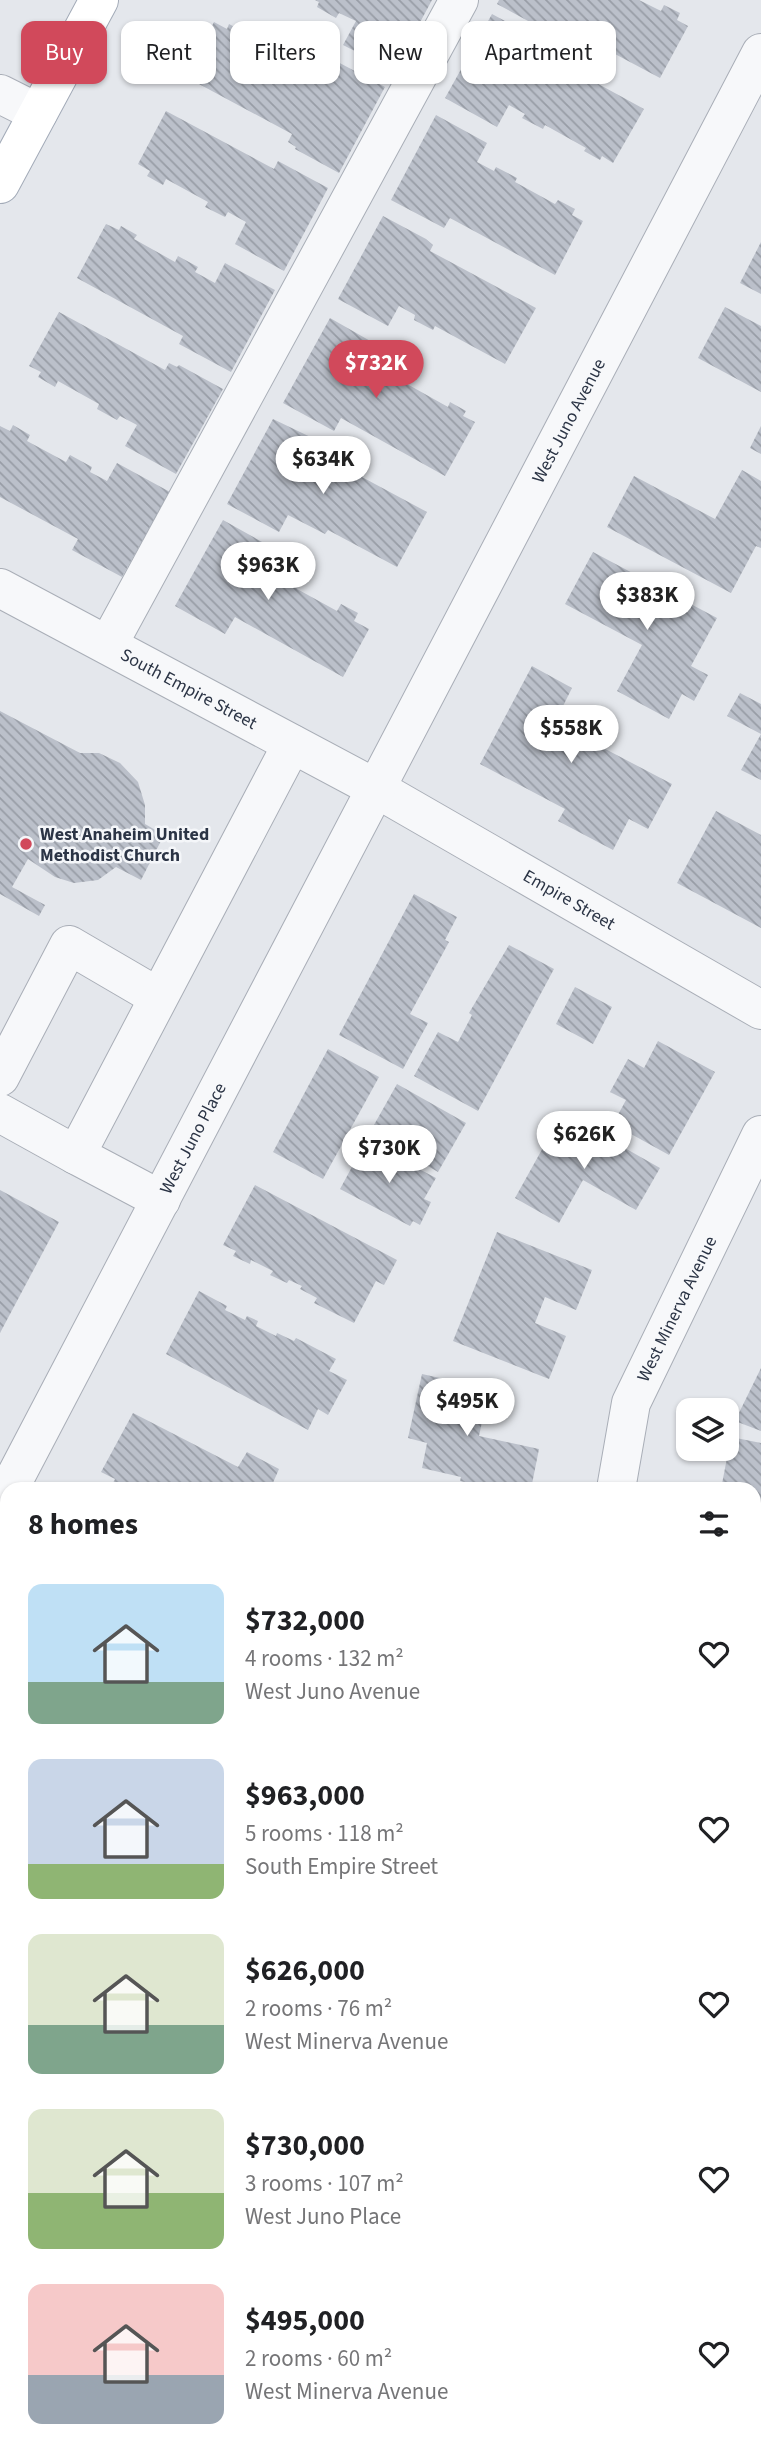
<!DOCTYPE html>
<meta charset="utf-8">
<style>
body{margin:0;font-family:"Source Sans 3",sans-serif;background:#f2f2f2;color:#202124;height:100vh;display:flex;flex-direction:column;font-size:26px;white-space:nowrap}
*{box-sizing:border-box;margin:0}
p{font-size:23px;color:#757577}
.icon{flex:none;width:38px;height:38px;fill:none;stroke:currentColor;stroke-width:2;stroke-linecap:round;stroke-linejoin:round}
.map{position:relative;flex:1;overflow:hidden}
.drawer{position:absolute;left:0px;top:1482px;width:761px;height:975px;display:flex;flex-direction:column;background:#fff;border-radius:21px 21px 0 0;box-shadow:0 2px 5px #0004}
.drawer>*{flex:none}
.banner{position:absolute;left:21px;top:21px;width:719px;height:63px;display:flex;gap:14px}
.fabs{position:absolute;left:676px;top:1398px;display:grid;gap:14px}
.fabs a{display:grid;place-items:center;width:63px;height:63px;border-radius:14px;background:#fff;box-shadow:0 2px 5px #0004;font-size:35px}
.price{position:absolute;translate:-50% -60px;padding:0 16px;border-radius:24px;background:#fff;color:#222;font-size:23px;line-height:46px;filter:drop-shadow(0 2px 4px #0008)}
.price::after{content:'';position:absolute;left:50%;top:42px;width:21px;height:16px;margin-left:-10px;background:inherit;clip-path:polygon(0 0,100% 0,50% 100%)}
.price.active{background:#d1495b;color:#fff}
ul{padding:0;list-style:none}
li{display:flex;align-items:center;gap:21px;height:175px;padding:0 28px}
li span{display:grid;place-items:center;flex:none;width:196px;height:140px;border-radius:14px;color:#555}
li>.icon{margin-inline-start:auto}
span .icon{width:84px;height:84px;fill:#fffc;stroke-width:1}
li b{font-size:30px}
h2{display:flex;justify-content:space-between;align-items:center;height:84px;padding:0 28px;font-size:30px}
.tag{padding:0 24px;border-radius:14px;background:#fff;box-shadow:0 2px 5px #0004;font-size:24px;line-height:63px}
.tag.active{background:#d1495b;color:#fff}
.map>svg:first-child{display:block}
.building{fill:url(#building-back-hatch)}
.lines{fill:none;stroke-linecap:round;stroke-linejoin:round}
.minor-casing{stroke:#a9aeb7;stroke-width:40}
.major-casing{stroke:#a3abb8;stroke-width:40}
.minor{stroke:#f7f8fa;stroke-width:38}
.major{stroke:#fff;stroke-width:38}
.poi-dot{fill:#d1495b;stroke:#f4f6f9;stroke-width:2.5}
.labels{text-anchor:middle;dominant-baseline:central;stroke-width:5;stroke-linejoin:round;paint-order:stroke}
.street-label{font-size:18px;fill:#2b3445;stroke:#f4f6f9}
.poi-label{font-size:18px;font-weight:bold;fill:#2b3445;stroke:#f4f6f9;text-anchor:start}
</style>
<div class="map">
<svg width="761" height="2456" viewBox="0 0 761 2456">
<defs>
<pattern id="building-back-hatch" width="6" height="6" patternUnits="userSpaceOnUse" patternTransform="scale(1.75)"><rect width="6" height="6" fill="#bbc0ca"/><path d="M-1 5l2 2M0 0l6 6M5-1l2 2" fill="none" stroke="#989da6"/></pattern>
</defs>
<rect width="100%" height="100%" fill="#e4e7ec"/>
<g class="building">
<polygon points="315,0 432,0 394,71 343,45 356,21 339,13 336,18 317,7 319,2"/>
<polygon points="499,0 639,0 661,11 664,5 680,13 677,20 688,26 660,78 555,22 550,33 497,4"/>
<polygon points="492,14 545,43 540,52 644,109 613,163 602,156 600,160 584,151 586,148 545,125 543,129 522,118 525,114 509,105 497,127 445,98"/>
<polygon points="214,22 227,29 229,24 244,32 242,36 290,63 293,58 307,66 305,70 324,80 334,60 385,87 339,173 295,149 296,147 288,142 292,134 186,77"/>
<polygon points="166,111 274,169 278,161 328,188 284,271 235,244 246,222 228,212 225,217 205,207 208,202 166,179 163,185 147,176 150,171 138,164"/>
<polygon points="436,115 487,143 477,162 494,171 496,167 517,178 515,182 555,204 558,200 575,209 572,215 583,221 555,275 450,218 444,228 391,200"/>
<polygon points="383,216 426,239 433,245 430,251 536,308 505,364 435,326 433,330 414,320 415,315 399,306 388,326 338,299"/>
<polygon points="106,224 119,230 121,226 137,235 134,239 175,262 178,256 198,267 195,272 215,283 225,263 275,290 231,372 179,344 183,336 77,278"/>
<polygon points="761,242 761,294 740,283"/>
<polygon points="725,307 761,326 761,392 698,358"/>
<polygon points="59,312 165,370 169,363 177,367 179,365 223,389 176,474 125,446 137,425 120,416 117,420 97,409 99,404 58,381 55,387 38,377 41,372 29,366"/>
<polygon points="330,318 379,346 369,363 385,372 387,368 409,380 407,384 448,407 450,402 466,411 463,416 475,422 445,476 341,418 334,431 283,403"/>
<polygon points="273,419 327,445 321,455 427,512 397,567 328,530 325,534 288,515 279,532 227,504"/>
<polygon points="13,425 30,435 27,441 66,462 70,455 92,467 90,472 107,481 117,463 170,492 122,577 72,550 78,539 0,497 0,426 10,431"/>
<polygon points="761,426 761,454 750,448"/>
<polygon points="742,470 761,481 761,548 756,546 731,593 607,527 634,476 715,519"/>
<polygon points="223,520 271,547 259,568 277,578 280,572 300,583 297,589 337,611 341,604 358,613 354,621 369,629 343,677 235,617 225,634 175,606"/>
<polygon points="593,552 717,618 691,666 708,675 694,701 682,694 669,719 617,691 642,645 565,604"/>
<polygon points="532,666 572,688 563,706 577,714 569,730 672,784 648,829 629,819 613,850 558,821 565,809 480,764"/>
<polygon points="740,693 761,704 761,780 741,770 761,734 727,716"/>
<polygon points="0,711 80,753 99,753 120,763 138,782 145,805 145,824 164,835 141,880 116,867 98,880 74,883 55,877 28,859 12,887 45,905 39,916 0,894"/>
<polygon points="716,811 761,835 761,928 677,883"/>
<polygon points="414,894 457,917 445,940 449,942 410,1014 428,1023 403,1069 339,1035"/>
<polygon points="509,945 554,969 478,1111 414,1076 438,1032 458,1042 472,1015 469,1013"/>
<polygon points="575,987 612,1007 593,1044 556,1024"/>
<polygon points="658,1041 715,1072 669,1155 613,1124 626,1100 610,1092 628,1059 644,1068"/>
<polygon points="328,1049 379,1077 323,1179 273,1152"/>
<polygon points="397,1084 466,1123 438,1172 370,1132"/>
<polygon points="560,1117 598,1137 600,1134 660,1168 636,1210 583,1180 559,1223 515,1198"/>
<polygon points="366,1141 436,1178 424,1199 431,1202 420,1225 413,1221 410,1226 340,1189"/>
<polygon points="255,1185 397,1260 384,1285 376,1281 354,1323 314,1303 317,1298 300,1289 302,1286 289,1280 287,1283 270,1275 273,1271 251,1260 250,1264 233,1256 236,1251 223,1245"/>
<polygon points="0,1190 59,1222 0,1333"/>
<polygon points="497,1232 592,1270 576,1310 545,1297 535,1323 566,1336 549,1379 453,1341"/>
<polygon points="199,1291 227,1306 225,1310 245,1320 247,1316 258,1321 256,1326 276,1336 277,1333 294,1341 296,1338 336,1359 329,1371 347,1380 328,1415 318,1409 308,1430 166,1354"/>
<polygon points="761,1368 761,1431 735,1421"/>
<polygon points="422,1374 489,1389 479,1436 539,1449 531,1489 497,1489 460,1481 461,1477 422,1468 427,1443 408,1438"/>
<polygon points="133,1413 238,1467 247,1452 279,1469 272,1485 276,1487 275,1489 137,1489 128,1484 124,1489 113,1483 115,1479 101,1472"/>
<polygon points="731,1437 761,1443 761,1522 754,1520 754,1489 721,1489"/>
<polygon points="754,1569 761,1570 761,1690 754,1689"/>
<rect x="754" y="1698" width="7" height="97"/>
<polygon points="7,1717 7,1737 0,1733"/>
<polygon points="761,1881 761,1932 754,1933 754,1883"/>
<polygon points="0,1892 7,1896 7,1953 0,1949"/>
<polygon points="761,1943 761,2064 756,2066 754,1945"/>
<polygon points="0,2022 7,2026 7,2088 0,2100"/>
<polygon points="0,2441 7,2445 7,2450 16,2450 23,2454 25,2450 67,2450 63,2456 0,2456"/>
<polygon points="111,2450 153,2450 157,2452 154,2456 108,2456"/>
<polygon points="525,2450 562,2450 558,2456 535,2456"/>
</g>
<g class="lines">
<defs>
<g id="minor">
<polyline points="0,94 38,113"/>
<path id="s1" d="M0 588 377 789 761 1010"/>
<polyline points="108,645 459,0"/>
<polyline points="0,1077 69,945 158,997"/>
<polyline points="0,1113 76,1155"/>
<polyline points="161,1200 76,1155 292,744"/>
<path id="s2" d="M9 1489 761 53"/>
<path id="s3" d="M616 1489 631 1403 761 1135"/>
<polyline points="0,2264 7,2268"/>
<polyline points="754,2332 761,2336"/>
<polyline points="340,2450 351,2456"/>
<polyline points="669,2456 672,2450"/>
</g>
<polyline id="major" points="0,184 99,0"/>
</defs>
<use href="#minor" class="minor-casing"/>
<use href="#major" class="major-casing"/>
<use href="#minor" class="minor"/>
<use href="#major" class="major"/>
</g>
<circle class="poi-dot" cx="26" cy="844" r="7"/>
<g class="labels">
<g class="street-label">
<text stroke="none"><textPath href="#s2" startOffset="1206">West Juno Avenue</textPath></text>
<text stroke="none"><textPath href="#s1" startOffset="214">South Empire Street</textPath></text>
<text stroke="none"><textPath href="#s1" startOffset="649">Empire Street</textPath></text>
<text stroke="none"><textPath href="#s2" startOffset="396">West Juno Place</textPath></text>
<text stroke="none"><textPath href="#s3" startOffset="192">West Minerva Avenue</textPath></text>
</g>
<g class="poi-label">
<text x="40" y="834">West Anaheim United<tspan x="40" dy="21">Methodist Church</tspan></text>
</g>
</g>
</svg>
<div class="fabs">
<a><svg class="icon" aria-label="layers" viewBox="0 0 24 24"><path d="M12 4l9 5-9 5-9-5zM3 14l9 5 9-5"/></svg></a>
</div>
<b class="price active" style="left:376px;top:400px">$732K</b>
<b class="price" style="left:323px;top:496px">$634K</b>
<b class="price" style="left:268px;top:602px">$963K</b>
<b class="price" style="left:647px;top:632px">$383K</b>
<b class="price" style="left:571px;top:765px">$558K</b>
<b class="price" style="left:584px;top:1171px">$626K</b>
<b class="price" style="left:389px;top:1185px">$730K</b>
<b class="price" style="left:467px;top:1438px">$495K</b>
<div class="banner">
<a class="tag active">Buy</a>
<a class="tag">Rent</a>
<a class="tag">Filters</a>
<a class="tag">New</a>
<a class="tag">Apartment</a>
</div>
<section class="drawer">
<h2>8 homes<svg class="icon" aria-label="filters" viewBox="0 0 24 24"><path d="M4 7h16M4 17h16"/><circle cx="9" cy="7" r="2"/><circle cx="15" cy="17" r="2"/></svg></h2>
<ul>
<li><span style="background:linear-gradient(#bfe0f5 70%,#7fa58c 0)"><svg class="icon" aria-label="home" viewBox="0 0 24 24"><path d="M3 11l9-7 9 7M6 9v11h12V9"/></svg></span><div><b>$732,000</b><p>4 rooms · 132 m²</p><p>West Juno Avenue</p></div><svg class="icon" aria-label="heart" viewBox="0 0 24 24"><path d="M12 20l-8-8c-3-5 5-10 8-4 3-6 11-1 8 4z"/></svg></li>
<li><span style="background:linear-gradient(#c9d6e8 75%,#8fb573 0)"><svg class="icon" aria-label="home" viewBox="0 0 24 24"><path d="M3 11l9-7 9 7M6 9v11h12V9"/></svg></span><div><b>$963,000</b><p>5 rooms · 118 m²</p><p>South Empire Street</p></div><svg class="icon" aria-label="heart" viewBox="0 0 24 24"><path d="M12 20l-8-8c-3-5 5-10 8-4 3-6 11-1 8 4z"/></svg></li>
<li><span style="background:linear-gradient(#dfe7d0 65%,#7fa58c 0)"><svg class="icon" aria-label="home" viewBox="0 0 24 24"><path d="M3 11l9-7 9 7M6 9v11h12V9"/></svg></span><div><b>$626,000</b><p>2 rooms · 76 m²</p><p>West Minerva Avenue</p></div><svg class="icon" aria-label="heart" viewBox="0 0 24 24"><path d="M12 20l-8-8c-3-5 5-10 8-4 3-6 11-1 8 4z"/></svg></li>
<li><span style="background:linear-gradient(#dfe7d0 60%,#8fb573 0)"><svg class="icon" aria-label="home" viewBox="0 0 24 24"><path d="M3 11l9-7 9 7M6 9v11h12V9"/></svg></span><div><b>$730,000</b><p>3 rooms · 107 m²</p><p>West Juno Place</p></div><svg class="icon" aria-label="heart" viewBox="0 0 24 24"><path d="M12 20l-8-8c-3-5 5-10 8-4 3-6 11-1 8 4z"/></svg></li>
<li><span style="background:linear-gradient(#f6c9c9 65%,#9aa5b1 0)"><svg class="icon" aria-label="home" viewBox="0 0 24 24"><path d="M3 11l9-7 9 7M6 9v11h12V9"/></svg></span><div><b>$495,000</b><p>2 rooms · 60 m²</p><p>West Minerva Avenue</p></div><svg class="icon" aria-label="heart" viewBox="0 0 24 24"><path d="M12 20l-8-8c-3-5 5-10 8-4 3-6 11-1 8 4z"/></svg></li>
</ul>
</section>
</div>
